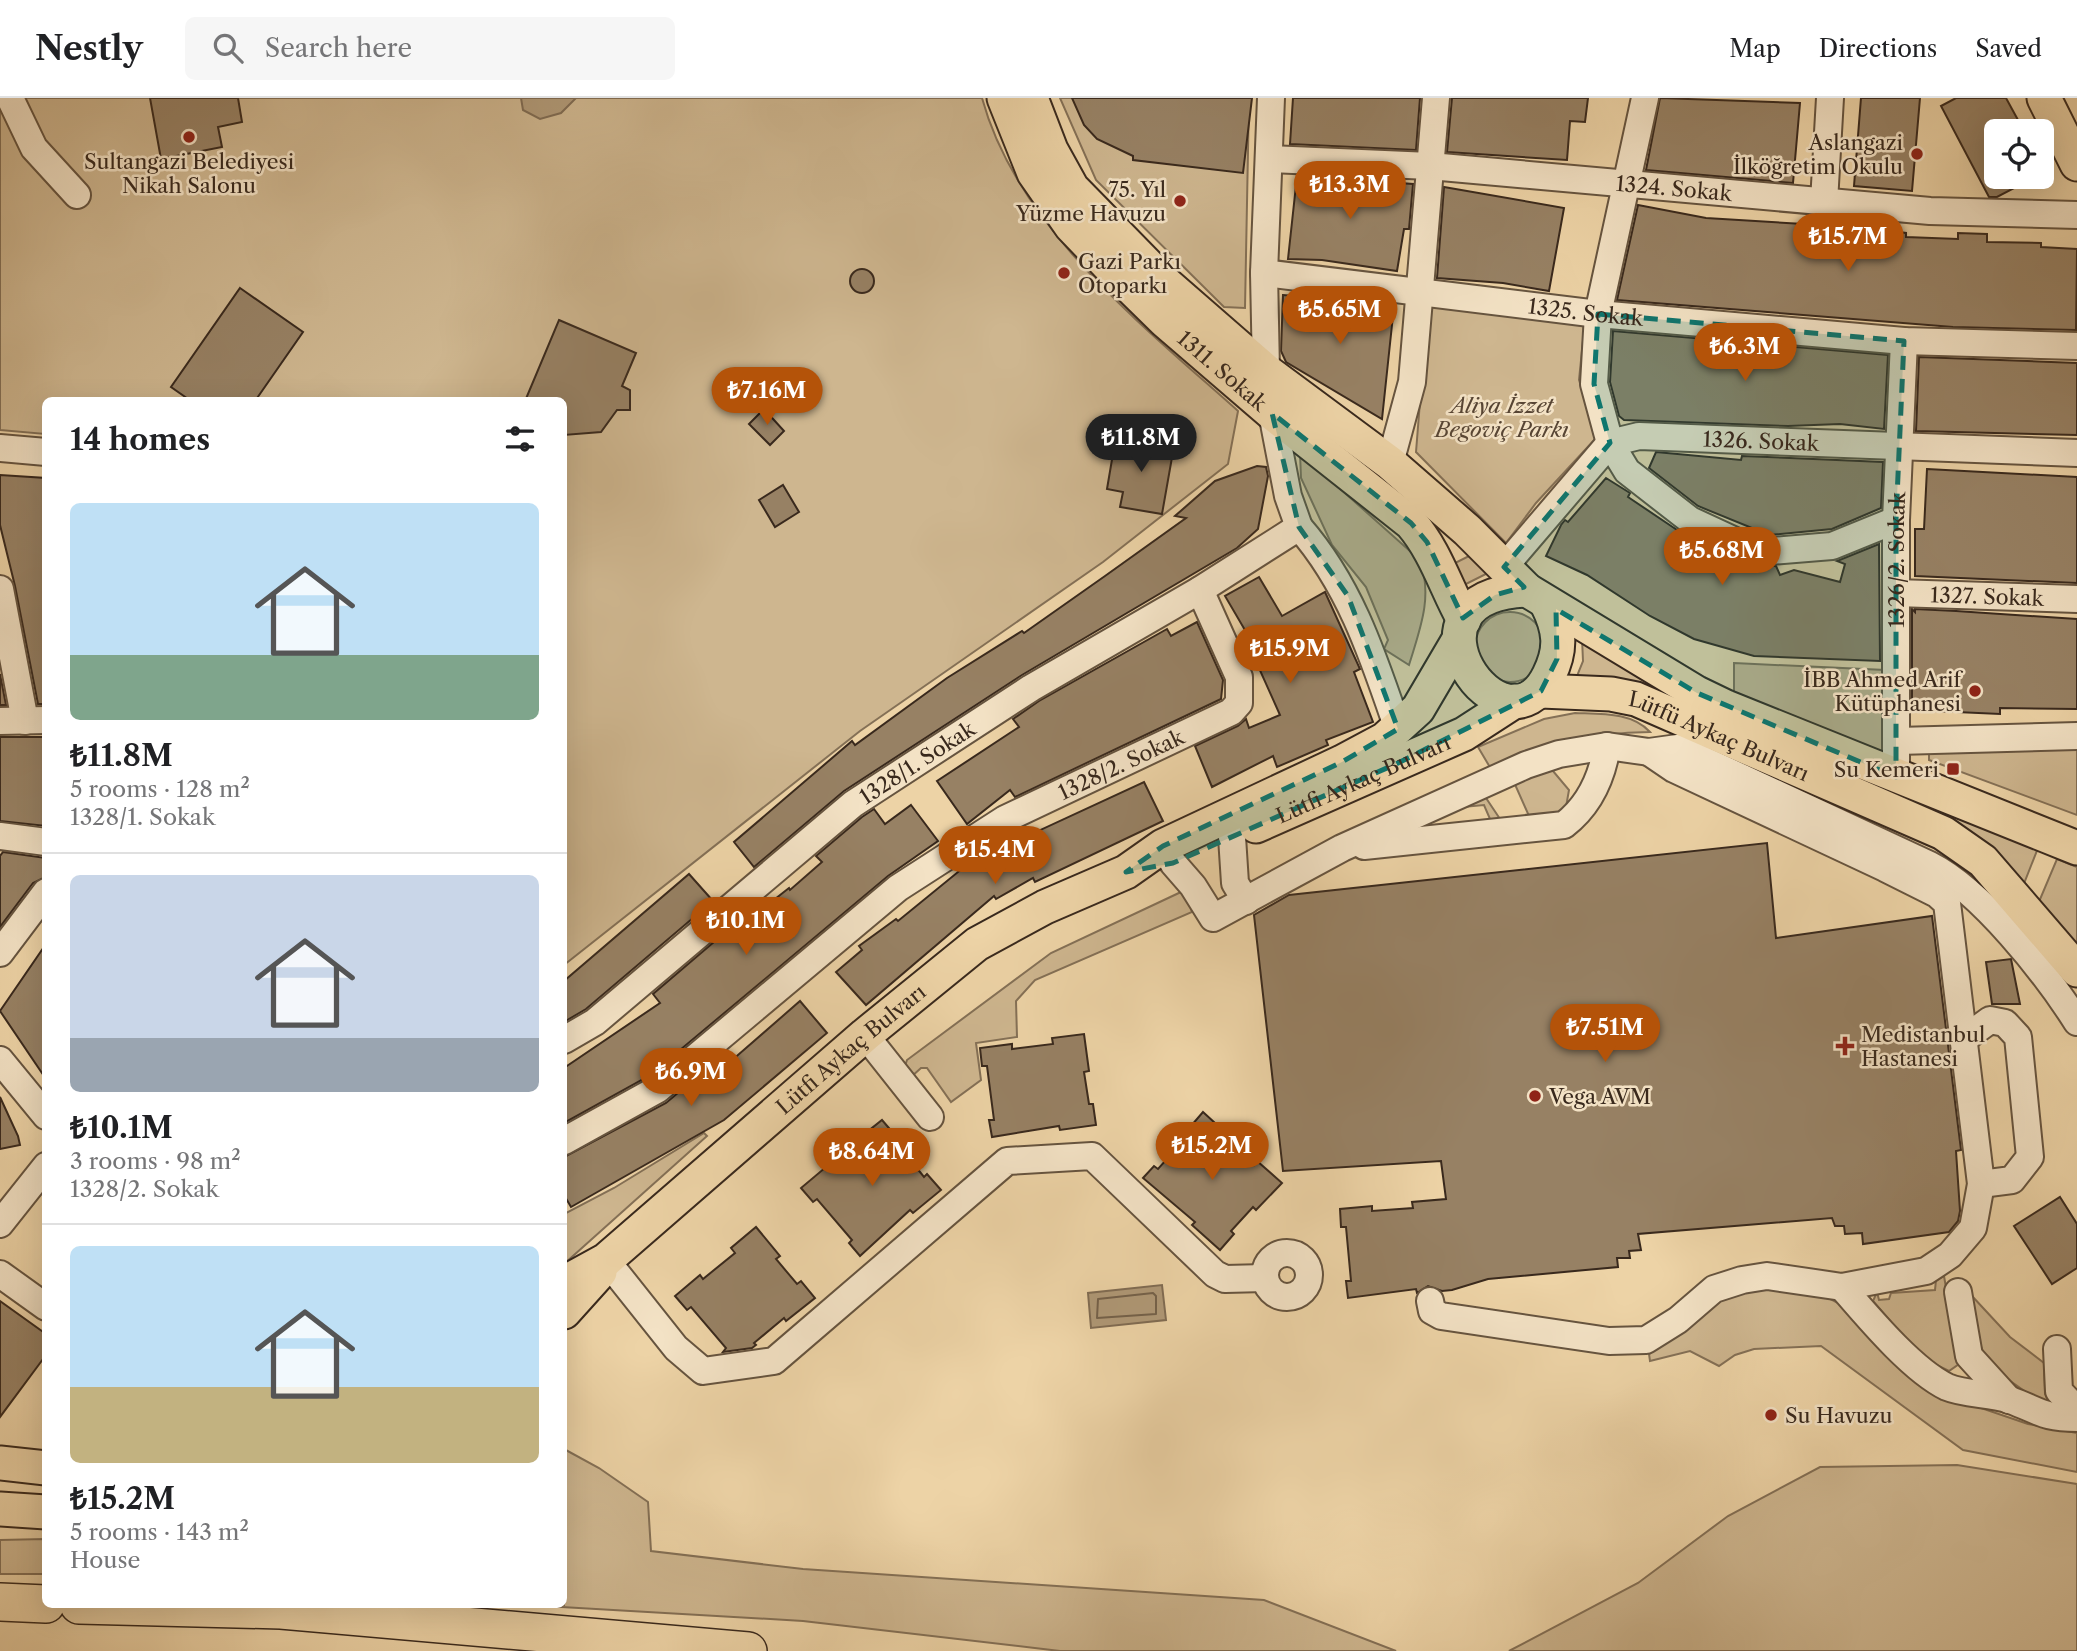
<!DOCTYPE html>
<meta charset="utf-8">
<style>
body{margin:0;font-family:"Libre Caslon Text",serif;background:#f6f6f6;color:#202124;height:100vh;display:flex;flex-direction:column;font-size:26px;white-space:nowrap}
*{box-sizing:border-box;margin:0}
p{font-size:23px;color:#757577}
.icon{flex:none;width:38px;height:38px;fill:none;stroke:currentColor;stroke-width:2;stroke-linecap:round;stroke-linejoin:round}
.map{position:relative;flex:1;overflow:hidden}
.drawer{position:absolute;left:42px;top:299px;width:525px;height:1211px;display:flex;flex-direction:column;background:#fff;border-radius:10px;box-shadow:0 7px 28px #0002}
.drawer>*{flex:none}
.tools{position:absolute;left:1984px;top:21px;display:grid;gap:14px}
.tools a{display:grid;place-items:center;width:70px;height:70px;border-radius:10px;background:#fff;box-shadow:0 7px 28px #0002;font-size:35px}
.price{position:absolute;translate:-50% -60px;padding:0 16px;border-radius:24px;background:#b45309;color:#fff;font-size:23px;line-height:46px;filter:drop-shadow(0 2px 4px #0008)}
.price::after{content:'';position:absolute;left:50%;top:42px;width:21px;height:16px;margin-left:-10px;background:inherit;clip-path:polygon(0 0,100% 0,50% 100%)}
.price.selected{background:#222;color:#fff}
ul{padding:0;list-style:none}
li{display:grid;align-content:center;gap:14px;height:371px;padding:0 28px}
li+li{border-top:2px solid #e0e0e0}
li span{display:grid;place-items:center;height:217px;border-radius:10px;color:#555}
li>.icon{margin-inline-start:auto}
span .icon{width:126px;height:126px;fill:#fffc;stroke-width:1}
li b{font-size:30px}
h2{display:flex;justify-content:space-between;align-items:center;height:84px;padding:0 28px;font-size:30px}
header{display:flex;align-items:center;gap:42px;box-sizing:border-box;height:98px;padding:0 35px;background:#fff;border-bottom:2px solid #e0e0e0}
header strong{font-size:33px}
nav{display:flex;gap:38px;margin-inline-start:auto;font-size:24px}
.search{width:490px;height:63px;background:#f6f6f6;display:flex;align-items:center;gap:18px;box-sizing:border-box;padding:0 24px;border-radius:10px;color:#757577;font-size:26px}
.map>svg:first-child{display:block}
.green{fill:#ceb68f;stroke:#847056;stroke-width:2}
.water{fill:#b09977;stroke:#806c53;stroke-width:2}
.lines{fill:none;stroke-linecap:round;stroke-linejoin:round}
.shore{stroke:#74614a;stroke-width:2}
.building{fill:#978164;stroke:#39291d;stroke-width:2}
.minor-casing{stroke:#66543f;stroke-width:30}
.major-casing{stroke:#39291d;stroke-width:37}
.highway-casing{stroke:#39291d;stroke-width:40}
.minor{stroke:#f3e2c5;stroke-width:26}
.major{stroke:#edd3a6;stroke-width:33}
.highway{stroke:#edd3a6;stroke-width:37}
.marked{fill:#0f766e;fill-opacity:0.2;stroke:#0f766e;stroke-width:5;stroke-dasharray:14 9;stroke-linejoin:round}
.poi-dot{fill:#8f2418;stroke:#f3e2c5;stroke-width:2.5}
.labels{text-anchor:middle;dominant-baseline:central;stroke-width:5;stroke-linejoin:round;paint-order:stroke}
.poi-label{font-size:21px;fill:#39291d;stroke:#f3e2c5;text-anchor:end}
.street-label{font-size:21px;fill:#39291d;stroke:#f3e2c5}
.park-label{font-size:21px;font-style:italic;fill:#574534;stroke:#f3e2c5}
</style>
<header>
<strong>Nestly</strong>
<div class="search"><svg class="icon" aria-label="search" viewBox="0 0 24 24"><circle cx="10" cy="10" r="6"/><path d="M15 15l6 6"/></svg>Search here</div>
<nav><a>Map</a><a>Directions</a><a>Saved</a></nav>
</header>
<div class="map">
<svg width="2077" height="1553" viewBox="0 0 2077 1553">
<rect width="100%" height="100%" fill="#edd3a6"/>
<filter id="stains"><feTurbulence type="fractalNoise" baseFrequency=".00286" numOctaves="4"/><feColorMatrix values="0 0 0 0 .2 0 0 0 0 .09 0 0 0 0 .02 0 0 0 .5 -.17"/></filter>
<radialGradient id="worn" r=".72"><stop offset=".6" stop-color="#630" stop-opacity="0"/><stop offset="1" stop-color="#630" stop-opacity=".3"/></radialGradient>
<g class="green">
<path d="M0 0H982C1017 129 1142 227 1238 313L1228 366 1103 464 860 633 564 867V303H46L45 336 0 332Z"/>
<polygon points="1060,0 1249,0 1245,210 1224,209 1096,82"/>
<polygon points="1428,203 1585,223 1579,282 1597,339 1536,405 1506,445 1416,354"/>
<path d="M1300 355 1420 462C1433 499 1420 531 1409 567L1384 551 1388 542 1366 489 1332 447 1301 380Z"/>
<polygon points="1471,457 1488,475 1460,489 1453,466"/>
<circle cx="1510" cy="549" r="35"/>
<polygon points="1582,540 1664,585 1659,598 1575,583 1583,563"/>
<polygon points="1734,565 1885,572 1887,656 1734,600"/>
<polygon points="1673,593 2038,750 2023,788"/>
<path d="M1575 615C1601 616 1632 614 1650 634 1586 635 1549 646 1491 671L1478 649 1544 621Z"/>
<polygon points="1929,644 2077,651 2077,717 1929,662"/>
<polygon points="1536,671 1553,673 1569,692 1566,709 1560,715 1529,718 1513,682"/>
<polygon points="1482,694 1500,721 1490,721 1484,707 1452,710"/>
<polygon points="2057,761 2077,769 2077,853 2038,806"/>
<polygon points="1181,794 1188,798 1192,814 1035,882 1016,903 1017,939 976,945 981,982 951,1004 927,970 921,970 911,979 904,971 907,962 1051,855"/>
<polygon points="704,1035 707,1038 564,1166 564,1116 614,1090"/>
<polygon points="1944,1178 1959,1266 1949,1273 1922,1260 1873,1203 1877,1194 1879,1202 1889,1201 1891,1195 1935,1192 1936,1182"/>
<polygon points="1772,1188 1817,1194 1842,1207 1925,1291 2028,1326 2077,1335 2077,1374 1963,1352 1821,1248 1754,1251 1735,1257 1719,1268 1690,1253 1650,1263 1649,1256 1719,1201"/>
<path d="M1972 1198 2010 1239 2044 1265 2045 1296 2050 1305 2047 1308C2025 1292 1988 1274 1980 1246 1976 1231 1975 1213 1972 1198Z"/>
<polygon points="564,1351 599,1370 648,1404 651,1453 803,1471 1264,1502 1396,1553 1060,1553 803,1523 527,1507 564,1507"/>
<polygon points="1957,1367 2077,1386 2077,1553 1509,1553 1638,1485 1728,1418 1820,1369"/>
<polygon points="45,1441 45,1476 0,1476 0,1442"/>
</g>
<g class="water">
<polygon points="521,0 576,0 561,15 540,21 523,12"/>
<polygon points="1162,1187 1166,1222 1091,1230 1088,1195"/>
</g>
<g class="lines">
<polygon class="shore" points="1153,1195 1156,1198 1156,1216 1097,1220 1098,1201"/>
</g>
<g class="building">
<polygon points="150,0 238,0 242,24 218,29 222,49 161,61"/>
<polygon points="1072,0 1252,0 1243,75 1133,62 1133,58 1097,41 1084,27"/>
<polygon points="1293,0 1420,0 1416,52 1290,46"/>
<polygon points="1452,0 1588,0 1585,24 1570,23 1567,62 1447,54"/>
<polygon points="1660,0 1800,5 1793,85 1646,72"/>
<polygon points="1861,0 1920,0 1912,93 1854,88"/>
<polygon points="1956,0 2006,0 2024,33 1997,33 1997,79 2035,79 1997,99 1989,99 1941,8"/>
<polygon points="1297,78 1413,86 1409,131 1404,131 1397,173 1322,162 1288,161"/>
<polygon points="1444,89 1564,110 1549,193 1503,185 1437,180"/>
<polygon points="1638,107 1706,120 1854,129 1906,135 1906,139 1958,141 1958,135 1987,136 1987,144 2041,145 2041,149 2077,151 2076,232 1953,229 1617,202"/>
<circle cx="862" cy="183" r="12"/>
<polygon points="240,190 303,234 255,303 191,303 171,289"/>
<polygon points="1283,197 1394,208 1382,321 1286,264 1281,253"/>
<polygon points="559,222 636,255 622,288 630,292 630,312 617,312 601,334 564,337 564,303 525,303"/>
<polygon points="1613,233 1888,257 1884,331 1840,326 1788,328 1624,322 1619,318 1610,284"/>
<polygon points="1919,259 2077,265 2077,337 1916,333"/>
<polygon points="764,311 784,333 770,347 749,326"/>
<polygon points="1116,338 1174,348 1162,416 1120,409 1123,394 1107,391"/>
<polygon points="1656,354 1741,362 1742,358 1883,364 1881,410 1832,431 1769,437 1698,408 1649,370"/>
<polygon points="1257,368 1266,369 1268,378 1258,431 1237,450 1022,577 844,693 754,769 734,744 852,643 855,647 947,580 1022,533 1024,535 1105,478 1186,420 1175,418 1215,383"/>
<polygon points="1927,371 2077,379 2077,485 1915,478 1915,431 1924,431"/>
<polygon points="0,377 46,380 46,606 38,606 15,488 0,427"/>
<polygon points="1606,380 1630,395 1628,399 1683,436 1704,446 1684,448 1685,464 1776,468 1780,477 1794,472 1840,484 1845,466 1837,463 1879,446 1880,563 1754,558 1694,541 1650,518 1587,477 1546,458 1561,427 1565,422 1568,424"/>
<polygon points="783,387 799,414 775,429 759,402"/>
<polygon points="1259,479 1282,518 1325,494 1360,571 1354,574 1373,624 1326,642 1328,647 1277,669 1273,658 1212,689 1195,648 1238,628 1246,621 1249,630 1280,617 1246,541 1249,539 1225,498"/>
<polygon points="1912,511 1915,514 1915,511 1956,513 2077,521 2077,611 2000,610 2000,616 1912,612"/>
<polygon points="1197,524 1223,582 1221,601 1015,699 1010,692 967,726 937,683 1019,629 1013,621 1039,603 1167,531 1171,538"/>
<polygon points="0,576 6,607 0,607"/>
<polygon points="0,639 46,639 46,728 0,723"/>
<polygon points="1144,684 1163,723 1035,784 1033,780 996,801 994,798 866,907 836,874 862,852 859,848 896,821 898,823 969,765"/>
<polygon points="911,707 938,743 888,778 649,978 564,1025 564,970 660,905 653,896 735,826 738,830 789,790 790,792 822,764 816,758 862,719 874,711 885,726"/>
<polygon points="1767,745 1776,840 1932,818 1961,1052 1956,1053 1960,1113 1958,1123 1949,1134 1863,1146 1862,1135 1845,1136 1844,1128 1835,1128 1832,1120 1638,1136 1641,1152 1629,1153 1630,1160 1617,1160 1618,1169 1488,1181 1452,1192 1442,1193 1428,1188 1417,1195 1416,1191 1348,1200 1346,1183 1351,1183 1346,1129 1341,1129 1340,1111 1372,1108 1372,1113 1413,1110 1412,1104 1446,1101 1441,1063 1283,1073 1254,817 1289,797"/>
<polygon points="3,754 46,760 46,779 33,785 0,829 0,758"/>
<polygon points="689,776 713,803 586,911 564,924 564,883"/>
<polygon points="46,846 46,981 0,913"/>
<polygon points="2011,861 2020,906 1992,906 1986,864"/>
<polygon points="800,903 827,935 724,1022 571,1109 564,1097 564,1059 666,1005 723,957 730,964"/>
<polygon points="1084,936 1089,973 1084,974 1089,1006 1093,1006 1096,1027 1060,1032 1059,1028 992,1039 989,1022 994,1022 987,968 982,968 980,950 1012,946 1012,951 1053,946 1052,940"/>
<polygon points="0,999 18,1038 20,1047 0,1051"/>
<polygon points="1203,1014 1227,1036 1223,1040 1254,1067 1257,1063 1282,1085 1256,1112 1253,1109 1231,1133 1234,1136 1220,1152 1192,1127 1195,1124 1143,1080 1154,1068 1158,1071 1194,1031 1191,1028"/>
<polygon points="882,1022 906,1050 903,1053 924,1079 927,1076 941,1092 913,1115 910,1112 860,1158 849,1145 852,1142 817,1101 813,1104 801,1090 826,1069 830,1073 861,1047 857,1042"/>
<polygon points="2060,1099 2077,1126 2077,1170 2052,1186 2014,1128"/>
<polygon points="756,1129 780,1158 776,1161 797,1186 801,1183 815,1200 786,1223 784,1220 754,1245 756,1247 752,1250 723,1254 726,1250 691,1209 687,1212 675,1198 700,1177 703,1181 735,1155 731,1150"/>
<polygon points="0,1203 46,1236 46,1257 0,1319"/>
</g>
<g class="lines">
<defs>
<g id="minor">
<polyline points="10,0 34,50 77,97"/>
<polyline points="1645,0 1598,216 1594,286 1610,345 1627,373 1690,422 1759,454 1832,448 1896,422"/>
<path id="s1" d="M1269 61 1430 68 1930 113 2077 117"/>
<polyline points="1824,104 1830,0"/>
<path id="s2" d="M1264 175 1598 216 1904 243 2077 248"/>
<polyline points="1266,273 1264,175 1271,0"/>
<polyline points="1272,315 1288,398 1299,429"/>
<polyline points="0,350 46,354"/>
<polyline points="1390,365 1412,284 1436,0"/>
<path id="s3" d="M1504 469 1610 345 1639 338 2077 355"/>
<polyline points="0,491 25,623"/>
<path id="s4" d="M1896 495 2077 501"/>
<polyline points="0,623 46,622"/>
<polyline points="1898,643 2077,638"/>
<path id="s5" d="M1896 679V422L1904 243"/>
<polyline points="0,738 46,744"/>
<polyline points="1232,739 1235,785 1246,803"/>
<path d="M1364 748 1564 727C1590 707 1602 680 1607 648"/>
<path d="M1173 765 1193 788 1213 820 1342 750 1526 667 1559 656 1607 648 1649 654 1678 650 1930 767C1981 793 2046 875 2077 924"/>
<polyline points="0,855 46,794"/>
<polyline points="865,937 930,1019"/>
<polyline points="1964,941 1990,922 2005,925 2018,939 2030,1059 2012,1082 1981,1086"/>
<path id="s6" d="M564 942 595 924 853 706 1031 590 1200 492 1299 429C1350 487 1373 558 1398 631"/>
<polyline points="0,962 46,1018"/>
<path id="s7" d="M564 1043 658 991 898 790 1005 721 1231 614 1239 605V579L1200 492"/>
<polyline points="0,1126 46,1068"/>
<circle cx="1287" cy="1177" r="22"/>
<polyline points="606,1162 676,1250 703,1273 774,1263 1007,1063 1092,1058 1215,1176 1225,1181 1265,1180"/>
<polyline points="0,1176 46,1209"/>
<path d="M1842 1189C1868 1219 1912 1272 1947 1289 1966 1297 1991 1295 2010 1302 2040 1313 2043 1320 2077 1320"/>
<polyline points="1958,1194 1969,1258 2009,1302"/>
<polyline points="1430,1203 1432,1213 1441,1218 1609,1243 1646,1242 1678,1222 1714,1191 1742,1182 1767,1178 1842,1189 1926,1173 1950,1157 1973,1130 1981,1086 1947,805 1937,796 1885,770 1674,671 1649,654"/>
<polyline points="2057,1251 2059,1293 2077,1312"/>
</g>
<g id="major">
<path id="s8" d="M1004 0 1034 75 1071 128 1115 174 1165 223 1272 315 1411 425C1436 454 1446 490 1464 522"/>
<polyline points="1031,0 1051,52 1072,90 1165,185 1266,273 1390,365 1467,432 1527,492 1697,595 1726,609 2077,750"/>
<polyline points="2044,0 2077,66"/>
<path d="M1527 492C1384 498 1505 668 1549 577 1562 551 1560 532 1547 506"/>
<path id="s9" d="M1541 593 1611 596 1636 601 1943 735 1983 763 2077 872"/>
<path id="s10" d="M1256 728 1464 636 1515 603"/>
<path id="s11" d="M564 1185 606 1162 865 937 977 846 1045 809 1126 774 1163 748 1342 664 1385 641 1418 611 1458 543"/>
<polyline points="564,1214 600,1174"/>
<polyline points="0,1365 46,1370"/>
<polyline points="0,1411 46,1414"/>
</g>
<g id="highway">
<polyline points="0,1504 46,1506"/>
<polyline points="79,1507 281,1512 748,1553"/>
</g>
</defs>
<use href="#minor" class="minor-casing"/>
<use href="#major" class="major-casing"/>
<use href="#highway" class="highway-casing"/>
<use href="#minor" class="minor"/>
<use href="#major" class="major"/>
<use href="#highway" class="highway"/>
</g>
<path class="marked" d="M1598 216 1904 243 1896 422V679L1697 595 1556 511 1557 561 1541 593 1396 666 1173 765 1126 774 1163 748 1342 664 1398 631 1348 498 1299 429 1272 315 1411 425 1427 444 1463 520 1495 497 1524 489 1504 469 1610 345 1594 286Z"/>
<g class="poi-dot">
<circle cx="189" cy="39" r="7"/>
<circle cx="1917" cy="56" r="7"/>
<circle cx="1180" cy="103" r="7"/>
<circle cx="1064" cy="175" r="7"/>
<circle cx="1975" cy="593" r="7"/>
<rect x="1946" y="664" width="14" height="14" rx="3.5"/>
<path d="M1841.5 937.5h7v7h7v7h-7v7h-7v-7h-7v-7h7z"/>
<circle cx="1535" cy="998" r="7"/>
<circle cx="1771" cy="1317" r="7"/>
</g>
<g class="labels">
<g class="poi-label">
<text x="1903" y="44">Aslangazi<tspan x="1903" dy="24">İlköğretim Okulu</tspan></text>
<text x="189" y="63" text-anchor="middle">Sultangazi Belediyesi<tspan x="189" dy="24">Nikah Salonu</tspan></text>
<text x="1166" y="91">75. Yıl<tspan x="1166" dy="24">Yüzme Havuzu</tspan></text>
<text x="1078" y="163" text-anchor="start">Gazi Parkı<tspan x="1078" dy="24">Otoparkı</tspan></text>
<text x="1961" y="581">İBB Ahmed Arif<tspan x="1961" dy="24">Kütüphanesi</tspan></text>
<text x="1939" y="671">Su Kemeri</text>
<text x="1861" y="936" text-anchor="start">Medistanbul<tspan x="1861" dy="24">Hastanesi</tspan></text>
<text x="1549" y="998" text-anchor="start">Vega AVM</text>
<text x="1785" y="1317" text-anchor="start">Su Havuzu</text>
</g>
<g class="street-label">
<text stroke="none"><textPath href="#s1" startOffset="406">1324. Sokak</textPath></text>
<text stroke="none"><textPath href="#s2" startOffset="324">1325. Sokak</textPath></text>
<text stroke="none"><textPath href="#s8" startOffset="355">1311. Sokak</textPath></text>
<text stroke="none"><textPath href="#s3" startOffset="315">1326. Sokak</textPath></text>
<text stroke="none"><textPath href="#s5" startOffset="217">1326/2. Sokak</textPath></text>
<text stroke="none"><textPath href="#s4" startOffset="91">1327. Sokak</textPath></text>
<text stroke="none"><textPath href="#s9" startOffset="186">Lütfü Aykaç Bulvarı</textPath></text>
<text stroke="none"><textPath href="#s6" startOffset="450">1328/1. Sokak</textPath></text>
<text stroke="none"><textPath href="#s7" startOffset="676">1328/2. Sokak</textPath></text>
<text stroke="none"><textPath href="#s10" startOffset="117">Lütfi Aykaç Bulvarı</textPath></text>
<text stroke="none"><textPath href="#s11" startOffset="371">Lütfi Aykaç Bulvarı</textPath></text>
</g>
<g class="park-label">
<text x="1502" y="307">Aliya İzzet<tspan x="1502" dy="24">Begoviç Parkı</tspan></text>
</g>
</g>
<rect width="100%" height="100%" filter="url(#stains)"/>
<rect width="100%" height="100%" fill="url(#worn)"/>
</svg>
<div class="tools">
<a><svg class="icon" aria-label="locate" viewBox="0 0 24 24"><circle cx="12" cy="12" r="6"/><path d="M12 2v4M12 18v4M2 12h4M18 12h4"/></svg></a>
</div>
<b class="price" style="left:1350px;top:123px">₺13.3M</b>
<b class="price" style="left:1848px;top:175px">₺15.7M</b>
<b class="price" style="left:1340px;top:248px">₺5.65M</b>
<b class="price" style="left:1745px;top:285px">₺6.3M</b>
<b class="price" style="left:767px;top:329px">₺7.16M</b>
<b class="price selected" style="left:1141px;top:376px">₺11.8M</b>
<b class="price" style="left:1722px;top:489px">₺5.68M</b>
<b class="price" style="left:1290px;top:587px">₺15.9M</b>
<b class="price" style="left:995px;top:788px">₺15.4M</b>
<b class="price" style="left:746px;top:859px">₺10.1M</b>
<b class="price" style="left:1605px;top:966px">₺7.51M</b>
<b class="price" style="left:691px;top:1010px">₺6.9M</b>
<b class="price" style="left:1212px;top:1084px">₺15.2M</b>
<b class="price" style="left:872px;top:1090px">₺8.64M</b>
<section class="drawer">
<h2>14 homes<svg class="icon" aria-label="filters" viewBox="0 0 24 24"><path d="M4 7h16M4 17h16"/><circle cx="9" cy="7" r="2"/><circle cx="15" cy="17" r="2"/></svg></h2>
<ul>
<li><span style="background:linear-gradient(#bfe0f5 70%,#7fa58c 0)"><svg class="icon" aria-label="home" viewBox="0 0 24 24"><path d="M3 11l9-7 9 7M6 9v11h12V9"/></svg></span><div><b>₺11.8M</b><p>5 rooms · 128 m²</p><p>1328/1. Sokak</p></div></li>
<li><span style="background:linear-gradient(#c9d6e8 75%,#9aa5b1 0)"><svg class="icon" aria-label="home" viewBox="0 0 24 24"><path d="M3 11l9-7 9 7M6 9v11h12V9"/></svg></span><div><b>₺10.1M</b><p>3 rooms · 98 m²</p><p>1328/2. Sokak</p></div></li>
<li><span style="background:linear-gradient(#bfe0f5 65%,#c2b280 0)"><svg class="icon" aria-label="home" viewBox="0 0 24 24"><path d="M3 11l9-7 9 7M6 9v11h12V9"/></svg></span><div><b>₺15.2M</b><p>5 rooms · 143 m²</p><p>House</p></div></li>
</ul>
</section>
</div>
